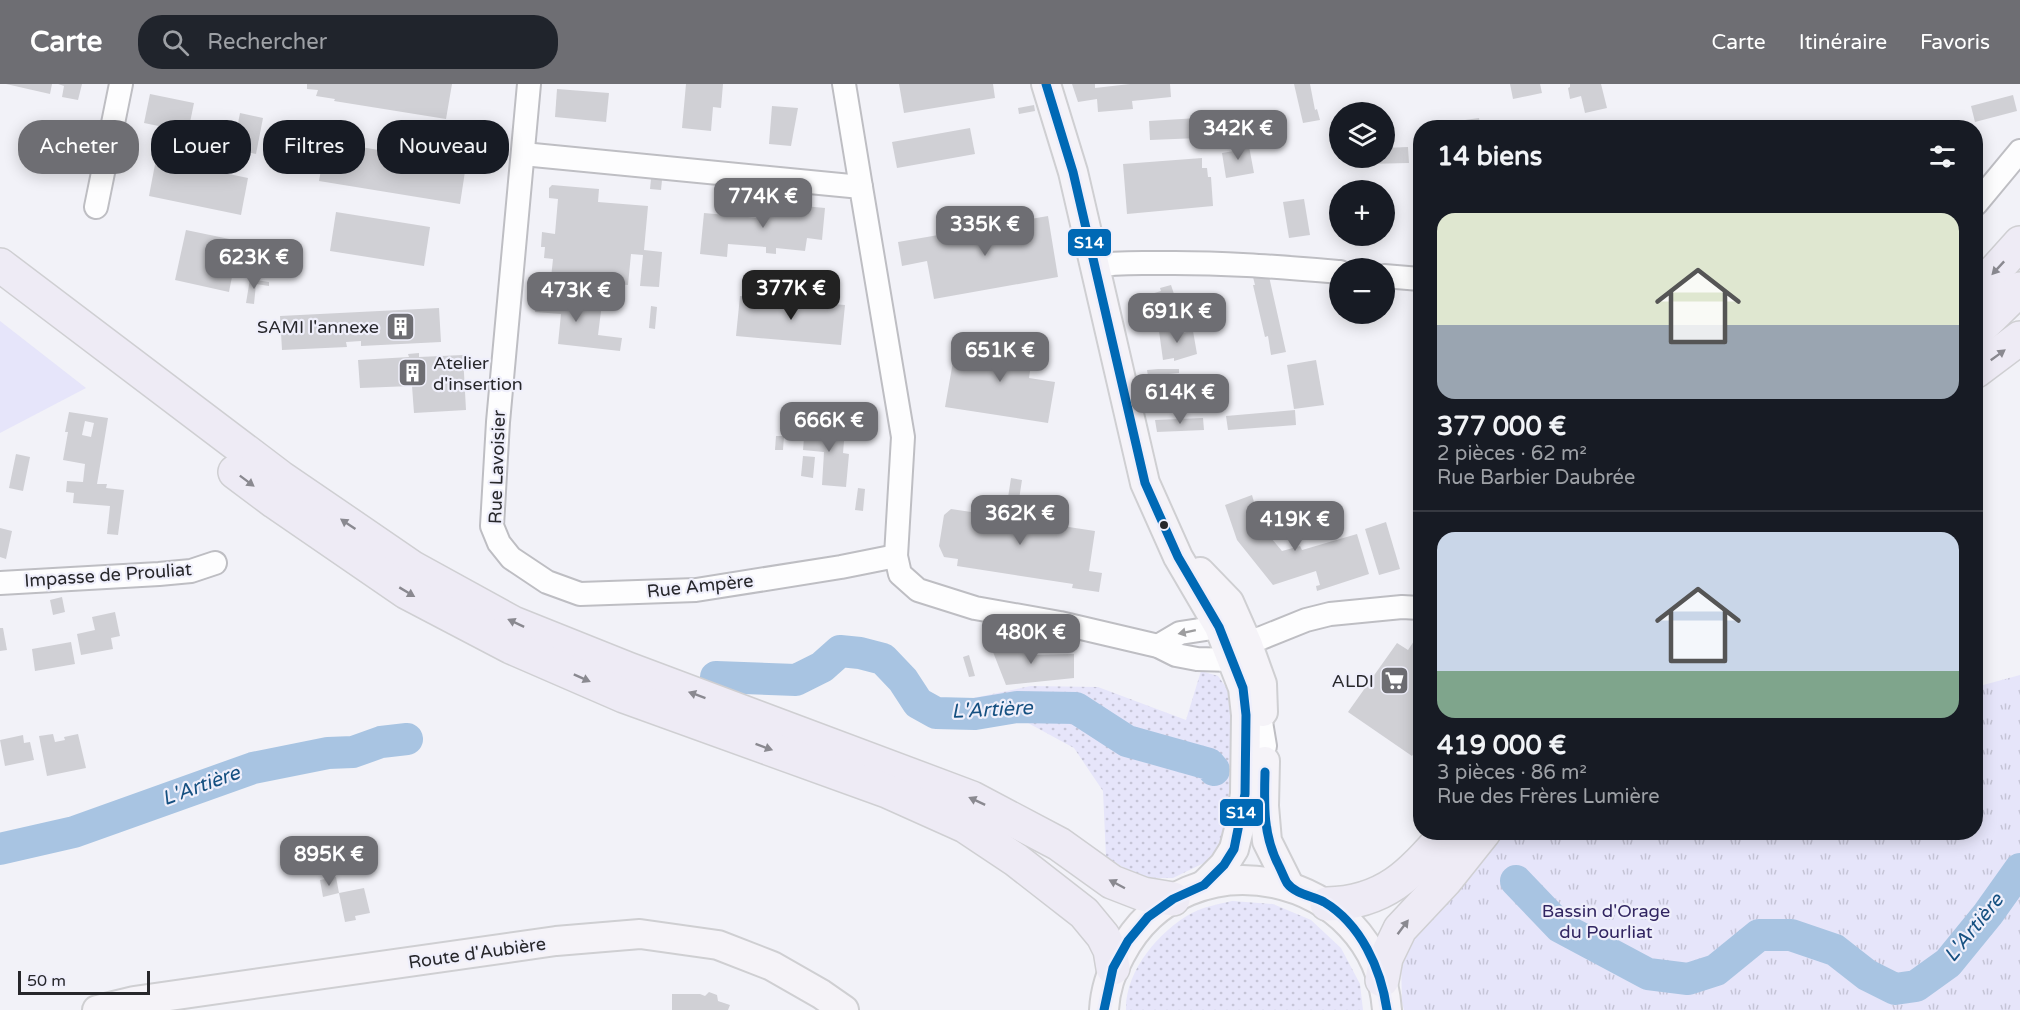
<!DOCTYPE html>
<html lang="fr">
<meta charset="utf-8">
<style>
body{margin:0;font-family:"Varela Round",sans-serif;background:#20242c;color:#f1f3f6;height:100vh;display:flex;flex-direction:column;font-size:22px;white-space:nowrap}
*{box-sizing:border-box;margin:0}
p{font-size:20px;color:#9ea1a6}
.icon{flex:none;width:33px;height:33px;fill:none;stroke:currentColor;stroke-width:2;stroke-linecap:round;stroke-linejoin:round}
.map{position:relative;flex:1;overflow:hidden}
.details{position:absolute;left:1413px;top:36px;width:570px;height:720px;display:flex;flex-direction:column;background:#171b24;border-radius:24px;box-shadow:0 3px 15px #0003}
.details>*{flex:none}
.guide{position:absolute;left:18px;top:36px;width:570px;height:54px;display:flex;gap:12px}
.tools{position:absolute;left:1329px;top:18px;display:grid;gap:12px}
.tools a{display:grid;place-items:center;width:66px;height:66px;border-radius:50%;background:#171b24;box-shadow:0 3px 15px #0003;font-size:30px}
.scale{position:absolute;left:18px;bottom:15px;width:132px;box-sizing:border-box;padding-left:6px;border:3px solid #27272b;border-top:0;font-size:16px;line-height:21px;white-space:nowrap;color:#27272b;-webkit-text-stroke:4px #efeffb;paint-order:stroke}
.price{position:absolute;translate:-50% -51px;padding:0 14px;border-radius:12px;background:#6e6e73;color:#fff;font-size:20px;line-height:39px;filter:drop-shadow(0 2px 3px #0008)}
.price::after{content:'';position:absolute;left:50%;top:36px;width:18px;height:14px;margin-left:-9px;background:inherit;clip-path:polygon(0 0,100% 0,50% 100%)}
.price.selected{background:#222;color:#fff}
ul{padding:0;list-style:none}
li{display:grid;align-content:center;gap:12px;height:318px;padding:0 24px}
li+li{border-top:2px solid #363941}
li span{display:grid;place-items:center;height:186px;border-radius:18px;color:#555}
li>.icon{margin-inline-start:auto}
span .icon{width:108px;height:108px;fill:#fffc;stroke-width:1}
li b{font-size:26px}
h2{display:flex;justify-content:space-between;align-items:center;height:72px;padding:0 24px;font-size:26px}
.tag{padding:0 21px;border-radius:24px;background:#171b24;box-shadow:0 3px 15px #0003;font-size:21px;line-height:54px}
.tag.selected{background:#6e6e73;color:#fff}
header{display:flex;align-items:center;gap:36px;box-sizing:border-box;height:84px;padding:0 30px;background:#6e6e73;color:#fff}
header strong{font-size:28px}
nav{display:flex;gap:33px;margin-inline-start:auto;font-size:21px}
.search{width:420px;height:54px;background:#20242c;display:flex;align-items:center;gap:15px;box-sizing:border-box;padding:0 21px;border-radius:24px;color:#9ea1a6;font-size:22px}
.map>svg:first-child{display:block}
.grass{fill:url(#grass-dots)}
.park{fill:url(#park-tufts)}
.garden{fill:#e6e5fa}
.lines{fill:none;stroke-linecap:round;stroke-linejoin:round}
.river{stroke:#a8c4e2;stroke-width:32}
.building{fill:#d0d0d5;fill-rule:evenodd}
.minor-casing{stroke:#bebec3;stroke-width:26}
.major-casing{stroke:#cfcfd2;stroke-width:32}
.highway-casing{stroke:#cfcfd2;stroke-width:36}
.minor{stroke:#fdfdfe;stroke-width:22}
.major{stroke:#f5f3f8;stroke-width:28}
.highway{stroke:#eeebf5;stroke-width:33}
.bus-1-casing{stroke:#efeffb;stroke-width:14}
.bus-1{stroke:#0069b5;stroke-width:9}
.oneway{fill:#8a8990}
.oneway2{fill:#9d9d9f}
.bus-dot{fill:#27272b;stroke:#efeffb;stroke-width:2}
.labels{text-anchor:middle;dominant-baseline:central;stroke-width:4.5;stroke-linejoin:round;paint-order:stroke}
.poi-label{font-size:18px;fill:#27272b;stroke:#efeffb;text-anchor:end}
.street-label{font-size:18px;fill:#27272b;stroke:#efeffb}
.park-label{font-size:18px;fill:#312561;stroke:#efeffb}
.water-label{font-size:20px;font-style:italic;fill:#155081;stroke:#efeffb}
.line-badge{stroke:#efeffb;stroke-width:2}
.badge-label{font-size:16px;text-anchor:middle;font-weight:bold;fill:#fff}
</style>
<header>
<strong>Carte</strong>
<div class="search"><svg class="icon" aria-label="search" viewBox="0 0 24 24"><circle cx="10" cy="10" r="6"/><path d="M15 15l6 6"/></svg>Rechercher</div>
<nav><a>Carte</a><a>Itinéraire</a><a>Favoris</a></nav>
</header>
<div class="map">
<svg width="2020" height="926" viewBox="0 0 2020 926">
<defs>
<pattern id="grass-dots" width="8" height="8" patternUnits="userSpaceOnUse" patternTransform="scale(1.5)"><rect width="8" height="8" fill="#e6e5fa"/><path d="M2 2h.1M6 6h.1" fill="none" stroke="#c5c4d6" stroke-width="1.8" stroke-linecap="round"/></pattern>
<pattern id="park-tufts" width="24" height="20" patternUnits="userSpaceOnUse" patternTransform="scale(1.5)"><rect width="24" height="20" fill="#e6e5fa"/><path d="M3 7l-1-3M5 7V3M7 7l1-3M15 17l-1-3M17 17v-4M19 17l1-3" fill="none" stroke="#c5c4d6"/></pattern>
</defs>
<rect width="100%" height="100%" fill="#f2f2f8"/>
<g class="grass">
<polygon points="1201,587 1218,592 1231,610 1230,710 1224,755 1208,777 1173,794 1141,794 1106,773 1103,707 1074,664 1017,633 973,614 1031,602 1098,603 1186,636"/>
<path d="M1232 817 1273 820 1311 836 1341 864 1360 900 1363 926H1126C1125 887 1159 847 1192 829 1203 823 1219 820 1232 817Z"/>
</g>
<polygon class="park" points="2020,591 2020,926 1404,926 1402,918 1401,877 1415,850 1456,811 1500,749 1976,748 1976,603"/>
<polygon class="garden" points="0,237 86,304 0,349"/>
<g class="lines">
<g class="river">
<polyline points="716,593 796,596 822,583 840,567 860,569 883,575 903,596 918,619 936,629 975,630 1017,623 1076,624 1127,657 1209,680 1214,686"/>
<polyline points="0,765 74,748 253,684 328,669 353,668 381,658 407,655"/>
<polyline points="1516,797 1560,843 1648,890 1688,895 1716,886 1759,851 1791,851 1835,866 1867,891 1895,905 1916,902 1948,879 1988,830 2020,785"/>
</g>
</g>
<g class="building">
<polygon points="6,0 52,0 50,10"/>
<polygon points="58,0 82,0 78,16 62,13 64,2"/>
<polygon points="307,0 452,0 446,35 334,17 335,15 316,12 318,6 307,5"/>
<polygon points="686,0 723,0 721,24 713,23 711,47 682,44"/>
<polygon points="899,0 993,0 995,14 904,29"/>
<polygon points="1072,0 1095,0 1095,4 1130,0 1170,0 1171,13 1132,17 1133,25 1098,28 1097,15 1078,18"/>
<polygon points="1294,0 1310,0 1315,26 1317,25 1320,36 1303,39"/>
<polygon points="1510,0 1540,0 1542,9 1513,15"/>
<polygon points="1570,0 1601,0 1607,24 1585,29 1581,12 1570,15 1568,4 1570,3"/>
<polygon points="557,5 609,9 606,38 555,33"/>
<polygon points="150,10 194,19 188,48 144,39"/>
<polygon points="2013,11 2017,27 1975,38 1971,22"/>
<polygon points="1034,21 1035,27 1019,30 1018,24"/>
<polygon points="772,22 798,24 791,62 769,60"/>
<polygon points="240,29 263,34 256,70 233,65"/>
<polygon points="1198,34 1199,54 1150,56 1149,37"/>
<polygon points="1479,34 1481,44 1452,44 1451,38"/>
<polygon points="48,37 69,42 63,70 65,71 63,83 41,78 44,67 41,67"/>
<polygon points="1877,38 1878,44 1855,44 1855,43"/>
<polygon points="970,44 975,70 897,84 892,58"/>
<polygon points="326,57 466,81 460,120 319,97"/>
<polygon points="1248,57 1254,89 1226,94 1222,69 1234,67 1233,60"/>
<polygon points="1408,63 1409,79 1366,80 1366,74 1384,74 1384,64"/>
<polygon points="1202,74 1202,84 1207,84 1208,93 1211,93 1213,122 1127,130 1123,80"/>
<polygon points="156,75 248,94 241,131 149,112"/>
<polygon points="651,95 662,96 661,106 650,105"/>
<polygon points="552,101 599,105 598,118 648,122 644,166 662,168 659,203 640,202 643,171 631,170 628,201 551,194 553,175 544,174 545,163 541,163 542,148 555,150 558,115 549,114 549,104"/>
<polygon points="1304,115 1310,151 1289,154 1283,118"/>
<polygon points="761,118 825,124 822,156 807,154 805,167 776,164 776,170 766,169 766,163 728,160 727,173 700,170 704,129 759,134"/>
<polygon points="336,128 430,143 424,182 330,167"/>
<polygon points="1048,132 1058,193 934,215 927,177 902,182 898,158"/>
<polygon points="186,146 239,157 229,208 175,196"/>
<polygon points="1268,188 1286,268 1271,271 1268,252 1265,253 1253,201 1255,201 1253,193"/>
<polygon points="250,195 269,198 269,202 256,200 254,220 246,219"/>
<polygon points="1171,201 1180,228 1146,240 1138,214 1161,207 1160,204"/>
<polygon points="537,207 573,211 572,223 601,227 598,251 622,254 620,267 558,260 561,230 535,228"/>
<polygon points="740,212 845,221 841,261 736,252"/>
<polygon points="651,222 657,223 655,245 649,244"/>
<polygon points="439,224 441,258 361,262 361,257 346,258 347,263 282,266 280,232"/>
<polygon points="1180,244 1181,249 1193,247 1197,270 1174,277 1174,274 1163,276 1159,247"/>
<polygon points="982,252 1034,260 1029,294 1055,298 1048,339 945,323 954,272 979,275"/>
<polygon points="419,269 419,273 463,271 466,326 414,329 412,302 360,304 358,276 409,273 408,270"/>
<polygon points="1316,276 1324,321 1294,325 1287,281"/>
<polygon points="1158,285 1179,285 1179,289 1148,292 1147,286"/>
<polygon points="1295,326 1296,341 1228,346 1226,332"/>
<path d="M69 328 108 334 97 400H107L106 404 124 406 118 451 107 450 110 422 73 419 74 409 66 408 67 397 83 398 85 380 63 376 68 348H65ZM85 337 94 339 91 353 82 351Z"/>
<polygon points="1203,334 1204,346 1157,348 1155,336"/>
<polygon points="805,342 845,345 843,369 849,370 846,403 822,401 824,368 803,366"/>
<polygon points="776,352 784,352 783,366 775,366"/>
<polygon points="16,370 30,373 23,407 9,404"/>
<polygon points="803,372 815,373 813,394 801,392"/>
<polygon points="1011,394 1022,396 1016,435 1095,447 1089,487 1102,489 1099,508 1072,504 1073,500 957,482 958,475 944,473 939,462 944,431 951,425 1005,433"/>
<polygon points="858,404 865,405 863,427 855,426"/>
<polygon points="1252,411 1261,442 1282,467 1300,462 1302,466 1357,450 1369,490 1317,507 1316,502 1320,501 1316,487 1273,501 1237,456 1225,421"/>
<polygon points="1386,438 1400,485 1379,491 1365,445"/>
<polygon points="0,444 12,447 6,475 0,473"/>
<polygon points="62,513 65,528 53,531 50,516"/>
<polygon points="115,528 120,552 111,554 113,565 81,571 77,550 95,546 92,533"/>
<polygon points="0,544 3,544 7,566 0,567"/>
<polygon points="1420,548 1420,660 1412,672 1348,628 1397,559 1408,566"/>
<polygon points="71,558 75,580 35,587 32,565"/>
<polygon points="1001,559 1031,561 1032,571 1074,570 1074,594 1006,601 991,563"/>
<polygon points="969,571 975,592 969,593 963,573"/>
<polygon points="53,650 55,658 65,656 64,653 78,650 86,684 47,692 39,652"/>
<polygon points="23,651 24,659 30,658 34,676 5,682 0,656"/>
<polygon points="336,793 339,809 323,813 320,796"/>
<polygon points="364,804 370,829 355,832 356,836 345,838 339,809"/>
<polygon points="709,908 717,911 718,917 730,921 728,926 672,926 672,910 700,910 705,912"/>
</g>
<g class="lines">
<defs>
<g id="minor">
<polyline points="529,0 498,338 492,442 499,459 511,474 547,498 580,510 696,506 841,483 896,472"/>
<polyline points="844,0 861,103"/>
<polyline points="523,70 861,103 903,353 896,472 900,490 918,506 975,524 1060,539 1158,562 1176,571 1197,575 1232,576 1239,563 1306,536 1330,530 1402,523 1420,524"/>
<polyline points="1976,120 2020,67"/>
<polyline points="96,123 121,0"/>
<path d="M1094 182C1116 178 1137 179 1159 179 1220 178 1279 183 1340 188"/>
<polyline points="1384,192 1420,195"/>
<polyline points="0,499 159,490 191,487 215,479"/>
<polyline points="1158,562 1180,549 1219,543 1229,552"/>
<polyline points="1257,614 1265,662"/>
</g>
<g id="major">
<polyline points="1046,0 1073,88 1145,399 1178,473 1219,543 1243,604 1246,631 1245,710 1239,745 1234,765 1224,781 1204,801"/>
<polyline points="1200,488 1229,518 1248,561 1262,600 1263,628"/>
<polyline points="1265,677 1264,722 1267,757 1289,801"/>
<polyline points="97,926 134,917 556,857 640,850 718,861 772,882 821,910 844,926"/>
<path d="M1104 926C1105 907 1112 886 1121 870 1186 746 1377 787 1387 926"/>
</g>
<g id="highway">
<polyline points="0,181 280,393 413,484 513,539 628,585 972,714 1059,760 1112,798 1143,810 1173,815"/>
<polyline points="1976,208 2020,159"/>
<polyline points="1976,248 2020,205"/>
<polyline points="1976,287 2020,254"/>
<polyline points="235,388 275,418 406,508 511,563 624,612 887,707 965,742 1016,776 1084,829 1103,852 1110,866 1113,884"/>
<path d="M1327 820C1384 819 1412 790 1447 748"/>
<polyline points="1382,896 1386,874 1400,845 1445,797 1484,748"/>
</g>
</defs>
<use href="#minor" class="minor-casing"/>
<use href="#major" class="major-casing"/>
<use href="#highway" class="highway-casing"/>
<use href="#minor" class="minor"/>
<use href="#major" class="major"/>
<use href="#highway" class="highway"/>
<defs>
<g id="bus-1">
<polyline points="1046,0 1073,88 1145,399 1178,473 1219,543 1243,604 1246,631 1245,710 1234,765 1224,781 1204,801 1173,815 1148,833 1128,857 1113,884 1104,926"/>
<path d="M1265 688C1264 721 1263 752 1279 782 1282 788 1284 794 1287 799 1295 810 1313 812 1324 818 1361 840 1381 885 1387 926"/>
</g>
</defs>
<use href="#bus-1" class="bus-1-casing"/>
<use href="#bus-1" class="bus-1"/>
</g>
<defs><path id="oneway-solid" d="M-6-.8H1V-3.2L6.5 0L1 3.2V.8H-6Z" transform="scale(1.5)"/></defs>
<g class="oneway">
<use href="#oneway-solid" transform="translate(1998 184) rotate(133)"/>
<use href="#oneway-solid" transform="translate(1998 271) rotate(-36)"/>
<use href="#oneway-solid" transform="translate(247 397) rotate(37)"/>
<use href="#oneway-solid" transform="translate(348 440) rotate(-146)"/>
<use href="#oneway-solid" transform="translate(407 508) rotate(31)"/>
<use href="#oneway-solid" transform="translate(516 539) rotate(-155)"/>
<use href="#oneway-solid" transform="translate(582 594) rotate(24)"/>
<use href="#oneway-solid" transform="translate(697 611) rotate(-160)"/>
<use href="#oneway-solid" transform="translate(764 663) rotate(20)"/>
<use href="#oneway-solid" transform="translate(977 717) rotate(-155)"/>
<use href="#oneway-solid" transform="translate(1117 800) rotate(-152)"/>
<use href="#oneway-solid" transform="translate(1403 843) rotate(-53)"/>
</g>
<use class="oneway2" href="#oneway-solid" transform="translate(1187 548) rotate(168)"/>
<defs>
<symbol id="building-square" viewBox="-11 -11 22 22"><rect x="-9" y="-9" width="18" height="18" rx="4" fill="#6e6e73" stroke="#efeffb"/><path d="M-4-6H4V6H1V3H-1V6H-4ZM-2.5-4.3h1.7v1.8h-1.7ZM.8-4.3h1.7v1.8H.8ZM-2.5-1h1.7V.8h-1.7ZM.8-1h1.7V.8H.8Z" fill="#fff"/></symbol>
<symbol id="supermarket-square" viewBox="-11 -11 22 22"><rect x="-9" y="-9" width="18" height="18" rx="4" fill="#6e6e73" stroke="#efeffb"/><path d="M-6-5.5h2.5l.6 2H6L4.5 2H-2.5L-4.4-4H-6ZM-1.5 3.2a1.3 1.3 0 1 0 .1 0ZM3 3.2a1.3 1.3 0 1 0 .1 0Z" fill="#fff"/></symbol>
</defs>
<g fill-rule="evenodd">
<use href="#building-square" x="384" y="226" width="33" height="33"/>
<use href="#building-square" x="396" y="272" width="33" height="33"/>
<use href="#supermarket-square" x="1378" y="580" width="33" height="33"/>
</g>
<circle class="bus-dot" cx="1164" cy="441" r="5"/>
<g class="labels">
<g class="poi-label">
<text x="379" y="243">SAMI l'annexe</text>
<text x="433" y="279" text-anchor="start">Atelier<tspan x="433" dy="21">d'insertion</tspan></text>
<text x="1374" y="597">ALDI</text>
</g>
<g class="street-label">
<text transform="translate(497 383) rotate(-88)">Rue Lavoisier</text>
<text transform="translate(108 491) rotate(-4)">Impasse de Prouliat</text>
<text transform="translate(700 502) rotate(-6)">Rue Ampère</text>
<text transform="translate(477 869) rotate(-8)">Route d'Aubière</text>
</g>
<g class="park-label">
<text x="1606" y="827">Bassin d'Orage<tspan x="1606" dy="21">du Pourliat</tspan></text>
</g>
<g class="water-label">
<text transform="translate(992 626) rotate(-3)">L'Artière</text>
<text transform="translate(201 702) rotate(-20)">L'Artière</text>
<text transform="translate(1974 844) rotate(-51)">L'Artière</text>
</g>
</g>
<g class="line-badge">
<rect x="1067" y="144" width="45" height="29" rx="6" fill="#0069b5"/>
<rect x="1219" y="714" width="45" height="29" rx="6" fill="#0069b5"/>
</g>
<g class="badge-label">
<text x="1089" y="164">S14</text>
<text x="1241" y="734">S14</text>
</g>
</svg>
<div class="tools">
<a><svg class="icon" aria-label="layers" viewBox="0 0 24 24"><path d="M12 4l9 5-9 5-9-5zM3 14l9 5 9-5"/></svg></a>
<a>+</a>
<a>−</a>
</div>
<div class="scale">50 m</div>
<b class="price" style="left:1238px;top:77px">342K €</b>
<b class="price" style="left:763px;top:145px">774K €</b>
<b class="price" style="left:985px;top:173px">335K €</b>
<b class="price" style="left:254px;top:206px">623K €</b>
<b class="price selected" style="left:791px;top:237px">377K €</b>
<b class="price" style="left:576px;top:239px">473K €</b>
<b class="price" style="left:1177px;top:260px">691K €</b>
<b class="price" style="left:1000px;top:299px">651K €</b>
<b class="price" style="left:1180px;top:341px">614K €</b>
<b class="price" style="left:829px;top:369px">666K €</b>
<b class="price" style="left:1020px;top:462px">362K €</b>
<b class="price" style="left:1295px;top:468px">419K €</b>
<b class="price" style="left:1031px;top:581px">480K €</b>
<b class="price" style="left:329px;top:803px">895K €</b>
<div class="guide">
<a class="tag selected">Acheter</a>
<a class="tag">Louer</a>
<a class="tag">Filtres</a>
<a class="tag">Nouveau</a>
</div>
<section class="details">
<h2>14 biens<svg class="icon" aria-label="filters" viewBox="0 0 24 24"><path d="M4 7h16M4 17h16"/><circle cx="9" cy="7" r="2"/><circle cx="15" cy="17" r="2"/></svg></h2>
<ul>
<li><span style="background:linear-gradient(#dfe7d0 60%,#9aa5b1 0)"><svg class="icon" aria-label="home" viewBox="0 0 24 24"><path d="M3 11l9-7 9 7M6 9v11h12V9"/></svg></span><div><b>377 000 €</b><p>2 pièces · 62 m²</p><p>Rue Barbier Daubrée</p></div></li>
<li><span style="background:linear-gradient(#c9d6e8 75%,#7fa58c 0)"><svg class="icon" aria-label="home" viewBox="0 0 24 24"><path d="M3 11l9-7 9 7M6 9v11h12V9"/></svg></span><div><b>419 000 €</b><p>3 pièces · 86 m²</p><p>Rue des Frères Lumière</p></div></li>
</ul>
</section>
</div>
